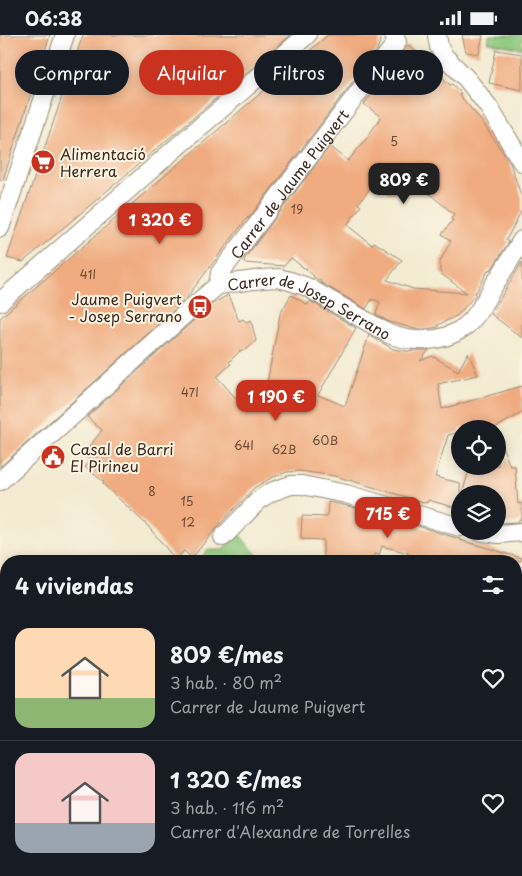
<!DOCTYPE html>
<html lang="es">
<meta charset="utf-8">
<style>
body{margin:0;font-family:"Playpen Sans",sans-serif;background:#20242c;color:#f1f3f6;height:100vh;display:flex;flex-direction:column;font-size:19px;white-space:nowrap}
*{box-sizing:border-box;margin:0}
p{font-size:16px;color:#9ea1a6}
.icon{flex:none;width:28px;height:28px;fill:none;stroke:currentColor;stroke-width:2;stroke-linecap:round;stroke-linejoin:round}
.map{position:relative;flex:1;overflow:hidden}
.details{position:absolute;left:0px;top:520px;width:522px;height:321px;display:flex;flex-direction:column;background:#171b24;border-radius:20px 20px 0 0;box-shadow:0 2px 12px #0003}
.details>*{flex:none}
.banner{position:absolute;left:15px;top:15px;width:492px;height:45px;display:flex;gap:10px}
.fabs{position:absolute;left:451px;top:385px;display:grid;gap:10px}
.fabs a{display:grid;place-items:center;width:55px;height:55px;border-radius:50%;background:#171b24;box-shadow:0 2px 12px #0003;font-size:25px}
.price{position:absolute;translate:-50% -42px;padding:0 11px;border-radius:10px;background:#c8321e;color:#fff;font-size:16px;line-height:32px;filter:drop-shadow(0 1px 2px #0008)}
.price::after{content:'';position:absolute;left:50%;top:30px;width:15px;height:11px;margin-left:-8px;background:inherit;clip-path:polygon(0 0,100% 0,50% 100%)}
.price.selected{background:#222;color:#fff}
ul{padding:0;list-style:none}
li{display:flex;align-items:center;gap:15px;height:125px;padding:0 15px}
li+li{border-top:1px solid #363941}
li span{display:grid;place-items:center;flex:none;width:140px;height:100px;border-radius:15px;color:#555}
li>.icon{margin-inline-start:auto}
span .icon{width:60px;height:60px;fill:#fffc;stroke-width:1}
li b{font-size:21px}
h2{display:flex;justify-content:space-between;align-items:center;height:60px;padding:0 15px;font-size:21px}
.pill{padding:0 18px;border-radius:22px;background:#171b24;box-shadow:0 2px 12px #0003;font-size:18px;line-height:45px}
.pill.selected{background:#c8321e;color:#fff}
.status{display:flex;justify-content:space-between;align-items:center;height:35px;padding:0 25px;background:#171b24;direction:ltr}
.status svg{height:14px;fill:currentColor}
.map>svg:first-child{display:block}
.green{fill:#8bc77c;stroke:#63784d}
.building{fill:#f0ac80;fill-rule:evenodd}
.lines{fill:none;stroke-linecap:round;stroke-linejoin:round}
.primary-tunnel{stroke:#cec4ae;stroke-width:28;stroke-dasharray:28 14;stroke-linecap:butt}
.street-casing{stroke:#978a78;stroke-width:20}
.street{stroke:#fff;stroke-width:18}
.labels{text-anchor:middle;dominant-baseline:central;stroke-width:4;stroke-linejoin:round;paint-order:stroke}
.number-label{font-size:12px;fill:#684a36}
.poi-label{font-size:15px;fill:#3b2a1e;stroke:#fcf5e5;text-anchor:start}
.street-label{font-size:15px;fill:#3b2a1e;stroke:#fcf5e5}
</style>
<div class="status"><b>06:38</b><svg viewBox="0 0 49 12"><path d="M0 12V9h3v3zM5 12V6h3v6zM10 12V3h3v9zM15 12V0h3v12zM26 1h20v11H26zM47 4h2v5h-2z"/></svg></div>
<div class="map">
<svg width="522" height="841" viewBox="0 0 522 841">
<rect width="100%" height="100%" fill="#fcf5e5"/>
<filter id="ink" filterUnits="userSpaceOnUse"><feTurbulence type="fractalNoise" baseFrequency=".02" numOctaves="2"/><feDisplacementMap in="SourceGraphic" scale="10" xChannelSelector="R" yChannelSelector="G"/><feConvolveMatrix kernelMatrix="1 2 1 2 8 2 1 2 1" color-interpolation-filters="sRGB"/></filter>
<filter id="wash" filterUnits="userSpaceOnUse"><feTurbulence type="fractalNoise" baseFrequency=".0096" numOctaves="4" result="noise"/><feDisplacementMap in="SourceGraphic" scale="20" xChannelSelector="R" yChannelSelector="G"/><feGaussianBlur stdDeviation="1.12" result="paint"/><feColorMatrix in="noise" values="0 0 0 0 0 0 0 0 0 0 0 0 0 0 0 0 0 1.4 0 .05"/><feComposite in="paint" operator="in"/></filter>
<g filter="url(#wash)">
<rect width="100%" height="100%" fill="#f3ebd2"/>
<g class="green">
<polygon points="489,0 522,0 522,14 488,7"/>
<polygon points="238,498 258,521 271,526 198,526 208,515 223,515"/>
<polygon points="0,654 6,661 6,835 516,835 516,709 522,710 522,841 0,841"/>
</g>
<g id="blocks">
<g class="building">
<polygon points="0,0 50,0 3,145 0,145"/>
<polygon points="83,0 291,0 23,227 7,223"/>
<polygon points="328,0 382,0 377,15 248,184 248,182 184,266 0,432 0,283"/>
<polygon points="462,0 483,0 479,19 466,17"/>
<path d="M408 10 426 25 450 50 452 49 461 58 459 60 480 84 510 128 522 163V175L506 205 509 207 491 235 489 234 475 259H476L458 280 438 290V292L426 294H415L387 286 376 279 380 267 372 264 366 274 320 247 321 246 313 242 314 241 306 234 307 233H304L291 223 284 231 244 228 245 223 330 111 348 126 366 104 381 82 364 69ZM403 146 417 158 421 152 454 179 451 184 453 185 442 199 451 206 440 226V238L467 258 413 254 387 245 402 225 374 207 372 210 347 190 361 171 358 169 375 147 389 158H395Z"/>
<polygon points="496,15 522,19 522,55 489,48"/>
<polygon points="522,227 522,303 491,279"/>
<polygon points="228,260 239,286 243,284 246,287 251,285 256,306 247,314 240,316 229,327 231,329 217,342 243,371 257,360 265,369 264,364 280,279 291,260 308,270 310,266 356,293 318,360 345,371 369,300 393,314 412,317 412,315 429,315 420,326 432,321 458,336 468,318 478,340 438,349 442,374 522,351 522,378 493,394 460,394 460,397 448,400 435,442 460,448 460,474 428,465 427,468 335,441 300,436 287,437 271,443 254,453 218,491 192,523 184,516 176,525 147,490 103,449 104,447 85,432 90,425 83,420 102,395 87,382 204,276 212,269"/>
<polygon points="498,401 510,431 515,431 518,469 522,468 522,484 519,484 519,487 498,488 498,459 462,459 470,432 484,436 486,431 498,431"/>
<polygon points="328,467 344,470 392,483 460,504 460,505 522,523 521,526 406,526 408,518 382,511 379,520 374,519 372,526 328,526 323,519 323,505 301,504 302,481 327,482"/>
</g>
</g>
</g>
<g filter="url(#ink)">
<use href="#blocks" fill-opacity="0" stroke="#978a78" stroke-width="1"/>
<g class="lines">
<g class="primary-tunnel">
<polyline points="0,558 6,561"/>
<polyline points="0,777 6,781"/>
<polyline points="96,835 106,841"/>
<polyline points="462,835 470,841"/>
</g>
<defs>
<g id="street">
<polyline points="437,0 439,12 444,21 466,43 488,71 522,127"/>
<polyline points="0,193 65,0"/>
<path id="s1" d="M218 250 220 238 397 7 394 0"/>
<polyline points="0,267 186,104 307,0"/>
<path id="s2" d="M0 446 197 268 218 250 262 244 278 243 290 246 307 252 389 299C412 308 442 308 463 293 477 283 485 265 494 250 504 235 513 220 522 205"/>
<polyline points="477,496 499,499 522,497"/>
<polyline points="223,502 259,465 271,457 291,450 302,450 346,459 460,492"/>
<polyline points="516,691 522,693"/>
</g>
</defs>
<use href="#street" class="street-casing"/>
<use href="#street" class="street"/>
</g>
</g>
<defs>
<symbol id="supermarket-disc" viewBox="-11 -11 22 22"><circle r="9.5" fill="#c8321e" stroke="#fcf5e5"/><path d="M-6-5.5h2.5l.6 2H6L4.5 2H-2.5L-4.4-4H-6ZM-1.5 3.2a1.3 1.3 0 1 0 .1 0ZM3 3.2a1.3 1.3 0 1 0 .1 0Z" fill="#fff"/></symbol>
<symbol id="bus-disc" viewBox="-11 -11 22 22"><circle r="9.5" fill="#c8321e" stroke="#fcf5e5"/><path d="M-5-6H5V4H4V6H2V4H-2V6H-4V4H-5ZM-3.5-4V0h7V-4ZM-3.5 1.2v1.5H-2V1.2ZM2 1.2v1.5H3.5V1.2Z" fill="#fff"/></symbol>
<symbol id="civic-disc" viewBox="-11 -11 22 22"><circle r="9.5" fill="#c8321e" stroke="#fcf5e5"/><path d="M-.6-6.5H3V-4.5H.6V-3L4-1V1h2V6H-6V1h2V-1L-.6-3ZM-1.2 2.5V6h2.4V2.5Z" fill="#fff"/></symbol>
</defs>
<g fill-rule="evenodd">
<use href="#supermarket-disc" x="29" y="113" width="28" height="28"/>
<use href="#bus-disc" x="186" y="258" width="28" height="28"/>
<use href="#civic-disc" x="39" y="408" width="28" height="28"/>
</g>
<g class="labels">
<g class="number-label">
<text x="394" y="106">5</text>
<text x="297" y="174">19</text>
<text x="88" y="239">41I</text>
<text x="190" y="357">47I</text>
<text x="325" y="405">60B</text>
<text x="244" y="410">64I</text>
<text x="284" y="414">62B</text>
<text x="152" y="456">8</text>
<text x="187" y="466">15</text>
<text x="188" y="487">12</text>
</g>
<g class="poi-label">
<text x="60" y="118">Alimentació<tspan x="60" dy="17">Herrera</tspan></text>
<text x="182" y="263" text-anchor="end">Jaume Puigvert<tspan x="182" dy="17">- Josep Serrano</tspan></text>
<text x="70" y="413">Casal de Barri<tspan x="70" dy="17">El Pirineu</tspan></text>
</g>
<g class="street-label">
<text stroke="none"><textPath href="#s1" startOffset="125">Carrer de Jaume Puigvert</textPath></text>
<text stroke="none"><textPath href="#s2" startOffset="391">Carrer de Josep Serrano</textPath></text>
</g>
</g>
</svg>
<div class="fabs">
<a><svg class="icon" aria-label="locate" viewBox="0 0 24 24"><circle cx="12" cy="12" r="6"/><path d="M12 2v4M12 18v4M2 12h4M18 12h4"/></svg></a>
<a><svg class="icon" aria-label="layers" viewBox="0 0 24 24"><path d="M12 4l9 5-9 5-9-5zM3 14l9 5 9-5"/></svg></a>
</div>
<b class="price selected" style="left:404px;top:170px">809 €</b>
<b class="price" style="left:160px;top:210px">1 320 €</b>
<b class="price" style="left:276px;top:387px">1 190 €</b>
<b class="price" style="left:388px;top:504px">715 €</b>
<div class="banner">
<a class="pill">Comprar</a>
<a class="pill selected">Alquilar</a>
<a class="pill">Filtros</a>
<a class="pill">Nuevo</a>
</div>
<section class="details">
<h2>4 viviendas<svg class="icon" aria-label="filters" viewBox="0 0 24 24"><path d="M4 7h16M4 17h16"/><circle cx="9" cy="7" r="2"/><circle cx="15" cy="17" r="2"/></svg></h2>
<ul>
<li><span style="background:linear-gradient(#ffd9b3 70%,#8fb573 0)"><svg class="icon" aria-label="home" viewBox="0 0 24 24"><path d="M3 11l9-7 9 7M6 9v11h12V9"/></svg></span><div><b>809 €/mes</b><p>3 hab. · 80 m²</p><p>Carrer de Jaume Puigvert</p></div><svg class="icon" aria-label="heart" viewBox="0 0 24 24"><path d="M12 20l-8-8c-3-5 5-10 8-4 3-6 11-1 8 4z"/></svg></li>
<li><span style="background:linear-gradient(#f6c9c9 70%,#9aa5b1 0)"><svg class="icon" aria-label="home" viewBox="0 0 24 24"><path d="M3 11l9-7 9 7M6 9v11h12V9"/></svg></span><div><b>1 320 €/mes</b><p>3 hab. · 116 m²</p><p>Carrer d'Alexandre de Torrelles</p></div><svg class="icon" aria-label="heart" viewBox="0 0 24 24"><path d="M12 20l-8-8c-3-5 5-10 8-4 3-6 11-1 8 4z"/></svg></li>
</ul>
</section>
</div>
